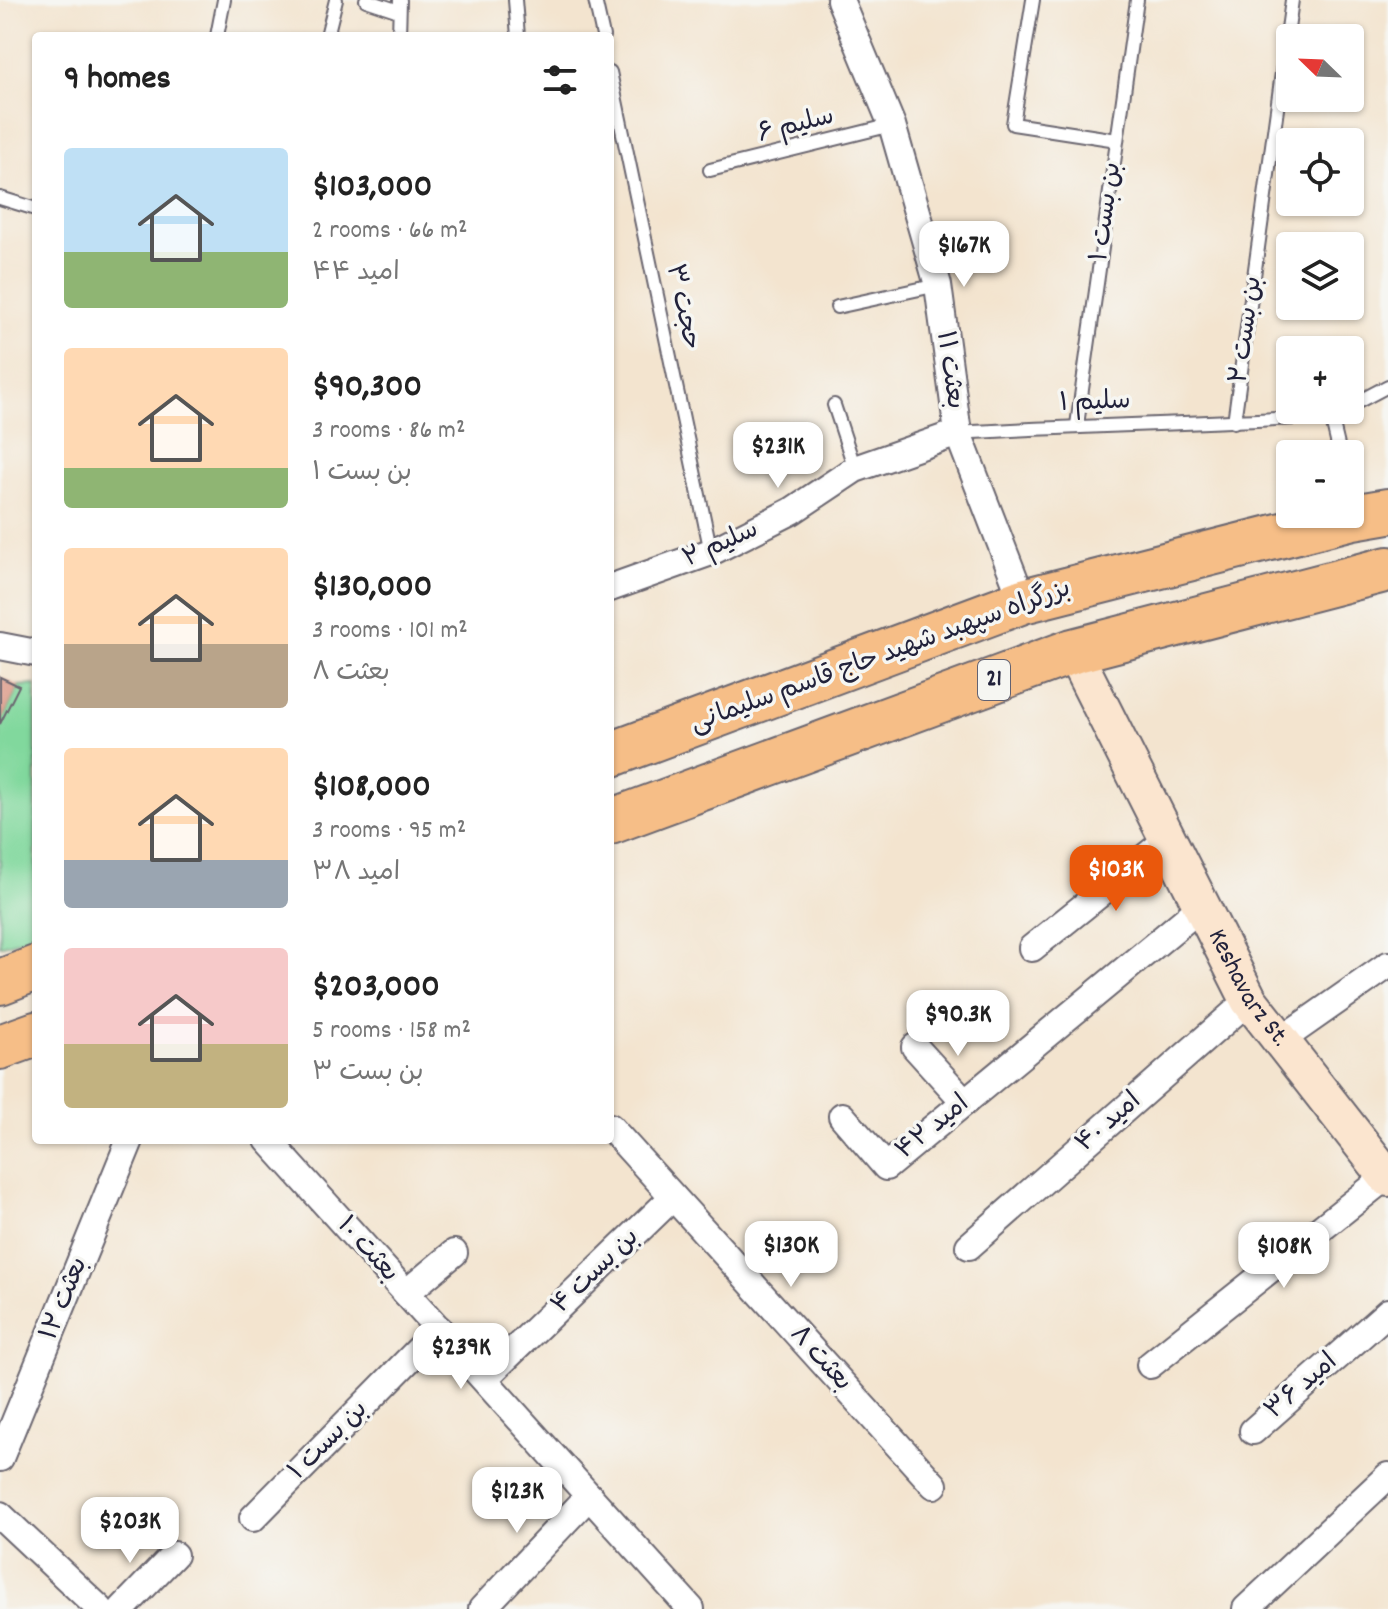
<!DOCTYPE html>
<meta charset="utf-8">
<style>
body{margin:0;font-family:Dekko,"Playpen Sans Arabic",sans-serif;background:#f2f2f2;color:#222;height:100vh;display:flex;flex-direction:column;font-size:30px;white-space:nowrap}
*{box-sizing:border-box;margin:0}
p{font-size:26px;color:#767676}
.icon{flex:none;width:44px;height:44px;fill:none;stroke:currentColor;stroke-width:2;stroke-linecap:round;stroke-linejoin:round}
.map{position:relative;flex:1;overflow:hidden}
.drawer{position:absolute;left:32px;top:32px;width:582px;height:1112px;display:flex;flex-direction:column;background:#fff;border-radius:8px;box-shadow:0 2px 6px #0004}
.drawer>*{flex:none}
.needle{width:52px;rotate:293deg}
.buttons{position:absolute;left:1276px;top:24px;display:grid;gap:16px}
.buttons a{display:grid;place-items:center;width:88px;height:88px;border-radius:8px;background:#fff;box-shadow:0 2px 6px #0004;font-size:40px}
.price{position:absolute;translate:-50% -68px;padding:0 18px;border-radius:16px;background:#fff;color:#222;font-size:26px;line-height:52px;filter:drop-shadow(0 2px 4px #0008)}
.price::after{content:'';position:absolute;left:50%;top:48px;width:24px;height:18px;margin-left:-12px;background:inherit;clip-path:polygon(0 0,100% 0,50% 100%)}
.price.current{background:#ea580c;color:#fff}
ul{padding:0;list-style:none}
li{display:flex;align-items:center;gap:24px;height:200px;padding:0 32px}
li span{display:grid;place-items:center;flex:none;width:224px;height:160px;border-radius:8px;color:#555}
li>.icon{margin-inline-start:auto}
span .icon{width:96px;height:96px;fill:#fffc;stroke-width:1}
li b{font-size:34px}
h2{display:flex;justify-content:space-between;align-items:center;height:96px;padding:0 32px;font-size:34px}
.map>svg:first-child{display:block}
.green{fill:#81d89d;stroke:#527d6c;stroke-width:2}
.building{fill:#db9684}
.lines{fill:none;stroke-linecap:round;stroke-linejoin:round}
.lane-casing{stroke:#6b666f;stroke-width:16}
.street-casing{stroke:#6b666f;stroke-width:30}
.secondary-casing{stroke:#6b666f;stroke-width:40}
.highway-casing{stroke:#6b666f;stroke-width:48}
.lane{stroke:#fff;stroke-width:12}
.street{stroke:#fff;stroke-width:26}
.secondary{stroke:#fbe5cf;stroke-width:36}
.highway{stroke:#f6be87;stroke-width:44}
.labels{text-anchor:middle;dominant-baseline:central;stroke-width:7;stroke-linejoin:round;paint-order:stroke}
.shield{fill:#f6f6f2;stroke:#626272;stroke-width:2}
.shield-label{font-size:24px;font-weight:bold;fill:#22223b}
.street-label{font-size:26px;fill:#22223b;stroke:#f6f6f2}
</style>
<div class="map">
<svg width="1388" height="1609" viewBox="0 0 1388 1609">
<rect width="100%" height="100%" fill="#f6f6f2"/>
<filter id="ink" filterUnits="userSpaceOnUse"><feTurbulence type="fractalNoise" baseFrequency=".0125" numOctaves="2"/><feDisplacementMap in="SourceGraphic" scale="16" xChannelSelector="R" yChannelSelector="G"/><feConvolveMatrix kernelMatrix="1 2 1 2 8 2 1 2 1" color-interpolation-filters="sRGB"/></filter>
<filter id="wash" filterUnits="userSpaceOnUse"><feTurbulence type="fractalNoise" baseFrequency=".006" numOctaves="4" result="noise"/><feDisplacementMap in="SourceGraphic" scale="32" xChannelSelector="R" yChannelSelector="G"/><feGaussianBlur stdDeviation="1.8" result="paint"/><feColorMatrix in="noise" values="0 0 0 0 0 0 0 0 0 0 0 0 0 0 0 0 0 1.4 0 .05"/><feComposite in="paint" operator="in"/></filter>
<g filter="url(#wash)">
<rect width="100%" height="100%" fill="#f3e4cf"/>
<polygon class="green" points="36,685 36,935 0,946 0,724 19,686"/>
<g id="blocks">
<polygon class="building" points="0,677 19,686 0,724"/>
</g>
</g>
<g filter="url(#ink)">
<use href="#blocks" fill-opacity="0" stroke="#6b666f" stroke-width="2"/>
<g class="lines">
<defs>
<g id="lane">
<polyline points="366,0 399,11"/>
<polyline points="515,0 518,36"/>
<polyline points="595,0 603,36"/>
<polyline points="1033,0 1013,124 1117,140"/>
<polyline points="217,36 224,0"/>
<polyline points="327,36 336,0"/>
<polyline points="399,36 400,0"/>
<polyline points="610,72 711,552"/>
<polyline points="710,170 892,125"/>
<polyline points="0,198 36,209"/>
<polyline points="837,307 938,285"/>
<polyline points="834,405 855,469"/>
<polyline points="1350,406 1388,386"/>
<polyline points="1331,416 1340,454"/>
<polyline points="1234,422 1292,0"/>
<polyline points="1077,425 1137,0"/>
<path d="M958 433C1082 425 1207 424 1331 416L1343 410"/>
</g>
<g id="street">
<polyline points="840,0 892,125 938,285 958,433 1023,601"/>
<polyline points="610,588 711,552 792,511 855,469 958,433"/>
<polyline points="0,646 36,653"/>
<polyline points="1032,948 1168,839"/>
<polyline points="1281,1040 1388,965"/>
<polyline points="915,1047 965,1102"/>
<polyline points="842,1116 886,1167 1202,906"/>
<polyline points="610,1127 934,1485"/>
<polyline points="268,1140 691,1609"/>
<polyline points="969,1246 1249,1000"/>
<polyline points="406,1293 454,1253"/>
<polyline points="1150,1365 1387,1176"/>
<polyline points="484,1379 673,1197"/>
<polyline points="1253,1431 1388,1312"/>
<polyline points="0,1458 130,1140"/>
<polyline points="0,1515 100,1609"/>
<polyline points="253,1518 439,1329"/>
<polyline points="122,1609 174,1555"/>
<polyline points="482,1609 589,1496"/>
<polyline points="1246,1609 1388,1476"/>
</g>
<g id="secondary">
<path id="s1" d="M1073 651 1249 1000 1388 1178"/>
</g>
<g id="highway">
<polyline points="610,755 1023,601 1353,517 1388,511"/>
<polyline points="610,822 1073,651 1388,569"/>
<polyline points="0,982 36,968"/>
<polyline points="0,1047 36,1034"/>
</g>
</defs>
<use href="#lane" class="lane-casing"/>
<use href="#street" class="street-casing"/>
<use href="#secondary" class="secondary-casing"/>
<use href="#highway" class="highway-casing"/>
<use href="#lane" class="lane"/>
<use href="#street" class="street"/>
<use href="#secondary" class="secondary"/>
<use href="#highway" class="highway"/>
</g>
</g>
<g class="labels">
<rect class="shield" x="978" y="660" width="32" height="40" rx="6"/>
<g class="shield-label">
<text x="994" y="680">21</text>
</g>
<g class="street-label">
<text transform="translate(796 126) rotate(-14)">سلیم ۶</text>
<text transform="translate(1107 212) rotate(-82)">بن بست ۱</text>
<text transform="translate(682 307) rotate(78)">حجت ۳</text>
<text transform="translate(1247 330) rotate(-82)">بن بست ۲</text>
<text transform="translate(949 370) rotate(82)">بعثت ۱۱</text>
<text transform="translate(1095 403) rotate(-2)">سلیم ۱</text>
<text transform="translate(721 545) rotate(-24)">سلیم ۲</text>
<text transform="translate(881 657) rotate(-20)">بزرگراه سپهبد شهید حاج قاسم سلیمانی</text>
<text stroke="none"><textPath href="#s1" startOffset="380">Keshavarz St.</textPath></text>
<text transform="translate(1109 1123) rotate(-41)">امید ۴۰</text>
<text transform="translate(933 1128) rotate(-39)">امید ۴۲</text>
<text transform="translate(367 1250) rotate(48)">بعثت ۱۰</text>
<text transform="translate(596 1272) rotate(-44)">بن بست ۴</text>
<text transform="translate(65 1299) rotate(-68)">بعثت ۱۲</text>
<text transform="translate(820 1359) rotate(48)">بعثت ۸</text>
<text transform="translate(1302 1387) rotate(-41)">امید ۳۶</text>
<text transform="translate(329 1441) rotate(-45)">بن بست ۱</text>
</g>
</g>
</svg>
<div class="buttons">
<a><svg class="needle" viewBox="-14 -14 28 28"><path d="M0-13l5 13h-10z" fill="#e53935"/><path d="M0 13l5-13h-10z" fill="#767676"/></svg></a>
<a><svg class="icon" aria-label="locate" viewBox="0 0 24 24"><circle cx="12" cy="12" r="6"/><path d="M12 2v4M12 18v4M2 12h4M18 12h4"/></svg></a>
<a><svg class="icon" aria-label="layers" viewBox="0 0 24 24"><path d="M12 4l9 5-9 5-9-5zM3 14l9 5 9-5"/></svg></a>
<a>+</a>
<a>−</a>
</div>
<b class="price" style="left:964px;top:289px">$167K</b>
<b class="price" style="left:778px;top:490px">$231K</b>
<b class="price current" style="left:1116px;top:913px">$103K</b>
<b class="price" style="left:958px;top:1058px">$90.3K</b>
<b class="price" style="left:791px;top:1289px">$130K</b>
<b class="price" style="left:1284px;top:1290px">$108K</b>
<b class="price" style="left:461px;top:1391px">$239K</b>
<b class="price" style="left:517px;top:1535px">$123K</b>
<b class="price" style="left:130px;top:1565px">$203K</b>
<section class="drawer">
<h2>9 homes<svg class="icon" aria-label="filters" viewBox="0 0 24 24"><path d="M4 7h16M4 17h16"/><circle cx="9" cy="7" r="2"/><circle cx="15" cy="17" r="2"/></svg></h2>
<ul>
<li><span style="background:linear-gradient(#bfe0f5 65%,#8fb573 0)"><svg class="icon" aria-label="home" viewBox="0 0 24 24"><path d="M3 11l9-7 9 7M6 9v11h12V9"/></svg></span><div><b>$103,000</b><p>2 rooms · 66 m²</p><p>امید ۴۴</p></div></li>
<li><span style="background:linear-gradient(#ffd9b3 75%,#8fb573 0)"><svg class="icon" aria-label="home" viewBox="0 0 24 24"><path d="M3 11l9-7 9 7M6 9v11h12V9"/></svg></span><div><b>$90,300</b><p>3 rooms · 86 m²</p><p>بن بست ۱</p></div></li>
<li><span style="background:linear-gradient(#ffd9b3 60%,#b9a48a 0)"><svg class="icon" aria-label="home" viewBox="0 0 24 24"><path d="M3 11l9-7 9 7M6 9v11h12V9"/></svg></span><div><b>$130,000</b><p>3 rooms · 101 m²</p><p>بعثت ۸</p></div></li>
<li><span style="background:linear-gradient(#ffd9b3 70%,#9aa5b1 0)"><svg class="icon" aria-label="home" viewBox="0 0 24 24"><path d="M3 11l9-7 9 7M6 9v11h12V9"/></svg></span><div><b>$108,000</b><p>3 rooms · 95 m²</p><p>امید ۳۸</p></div></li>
<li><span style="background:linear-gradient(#f6c9c9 60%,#c2b280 0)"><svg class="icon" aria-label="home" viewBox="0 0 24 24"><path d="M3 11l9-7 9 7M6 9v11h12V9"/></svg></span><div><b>$203,000</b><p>5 rooms · 158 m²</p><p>بن بست ۳</p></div></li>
</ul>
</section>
</div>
